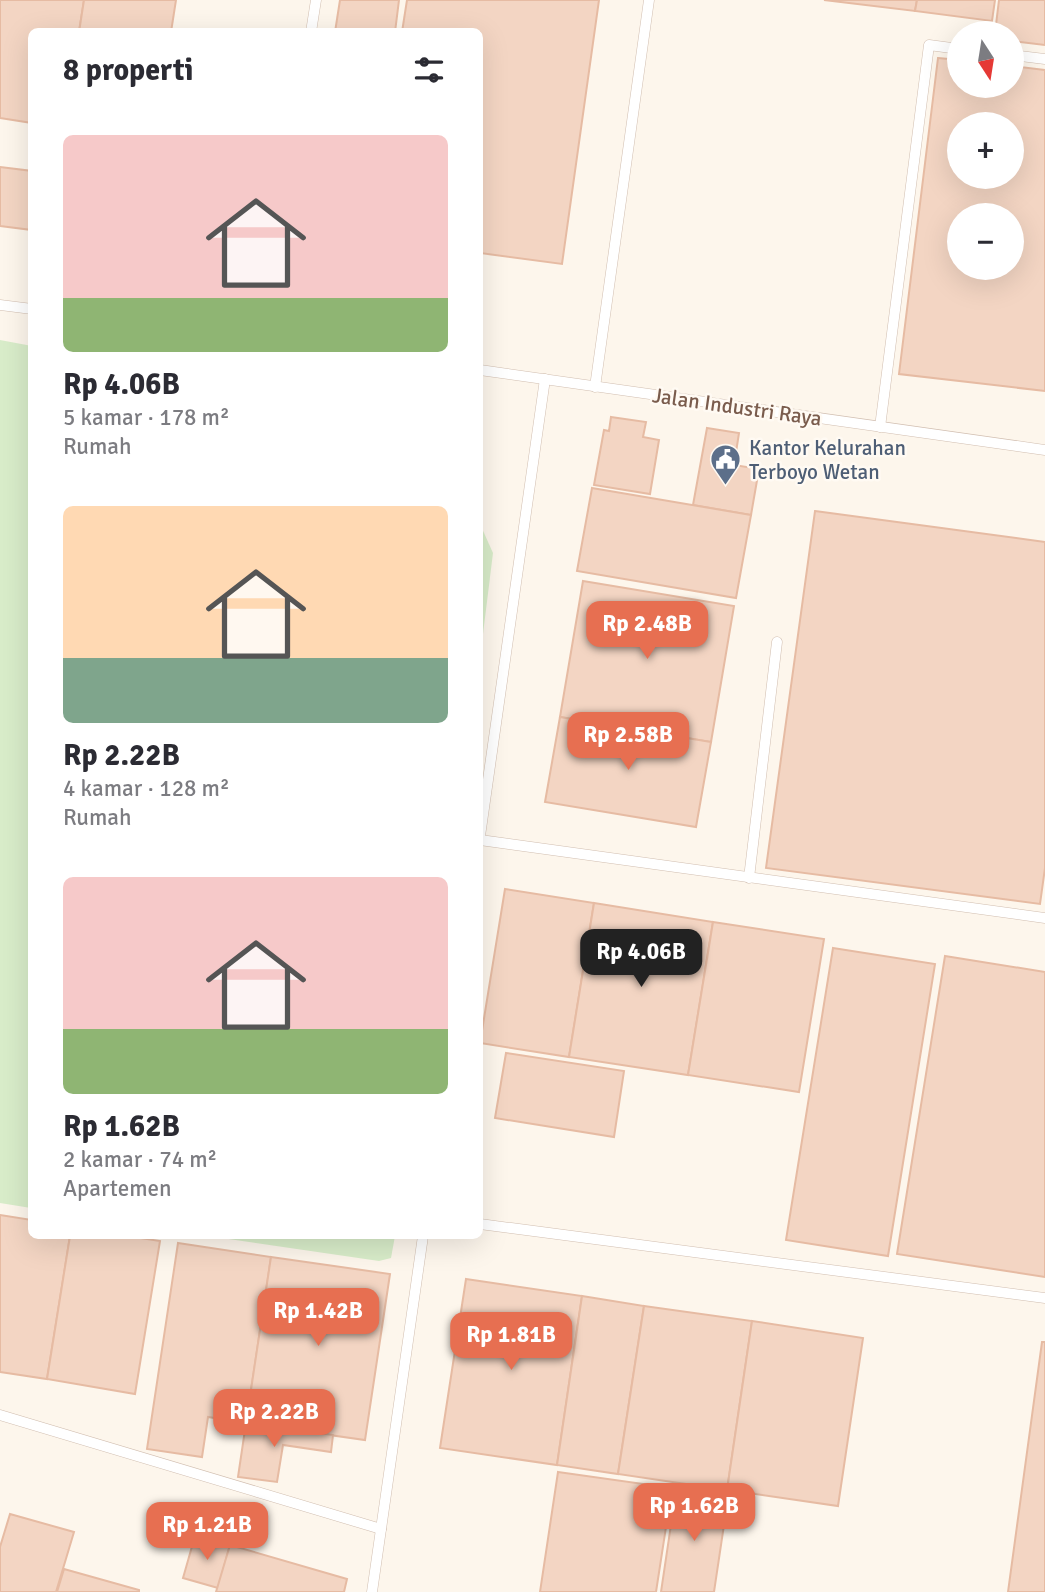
<!DOCTYPE html>
<html lang="id">
<meta charset="utf-8">
<style>
body{margin:0;font-family:Signika,sans-serif;background:#f7f7f7;color:#2b2b33;height:100vh;display:flex;flex-direction:column;font-size:26px;white-space:nowrap}
*{box-sizing:border-box;margin:0}
p{font-size:23px;color:#7c7c81}
.icon{flex:none;width:38px;height:38px;fill:none;stroke:currentColor;stroke-width:2;stroke-linecap:round;stroke-linejoin:round}
.map{position:relative;flex:1;overflow:hidden}
.sheet{position:absolute;left:28px;top:28px;width:455px;height:1211px;display:flex;flex-direction:column;background:#fff;border-radius:10px;box-shadow:0 7px 28px #0002}
.sheet>*{flex:none}
.needle{width:46px;rotate:168deg}
.controls{position:absolute;left:947px;top:21px;display:grid;gap:14px}
.controls a{display:grid;place-items:center;width:77px;height:77px;border-radius:50%;background:#fff;box-shadow:0 7px 28px #0002;font-size:35px}
.price{position:absolute;translate:-50% -60px;padding:0 16px;border-radius:14px;background:#e76f51;color:#fff;font-size:23px;line-height:46px;filter:drop-shadow(0 2px 4px #0008)}
.price::after{content:'';position:absolute;left:50%;top:42px;width:21px;height:16px;margin-left:-10px;background:inherit;clip-path:polygon(0 0,100% 0,50% 100%)}
.price.active{background:#222;color:#fff}
ul{padding:0;list-style:none}
li{display:grid;align-content:center;gap:14px;height:371px;padding:0 35px}
li span{display:grid;place-items:center;height:217px;border-radius:10px;color:#555}
li>.icon{margin-inline-start:auto}
span .icon{width:126px;height:126px;fill:#fffc;stroke-width:1}
li b{font-size:30px}
h2{display:flex;justify-content:space-between;align-items:center;height:84px;padding:0 35px;font-size:30px}
.map>svg:first-child{display:block}
.green{fill:#d8ecc9}
.building{fill:#f3d5c3;stroke:#e6bba3;stroke-width:2;fill-rule:evenodd}
.lines{fill:none;stroke-linecap:round;stroke-linejoin:round}
.service-casing{stroke:#d1beb0;stroke-width:11}
.service{stroke:#fff;stroke-width:10}
.labels{text-anchor:middle;dominant-baseline:central;stroke-width:5;stroke-linejoin:round;paint-order:stroke}
.street-label{font-size:21px;fill:#7a5c4d;stroke:#fffaf3}
.service-label{font-size:21px;fill:#4e5e75;stroke:#fffaf3;text-anchor:start}
</style>
<div class="map">
<svg width="1045" height="1592" viewBox="0 0 1045 1592">
<rect width="100%" height="100%" fill="#fdf6ec"/>
<g class="green">
<polygon points="0,340 32,346 31,1208 0,1203"/>
<polygon points="480,524 493,553 480,658"/>
<polygon points="208,1236 395,1236 391,1258 379,1261"/>
</g>
<g class="building">
<polygon points="0,0 84,0 79,32 32,32 32,123 0,118"/>
<polygon points="84,0 176,0 171,32 79,32"/>
<polygon points="340,0 399,0 395,32 335,32"/>
<polygon points="407,0 599,0 562,264 480,253 480,32 402,32"/>
<polygon points="824,0 917,0 915,11"/>
<polygon points="917,0 995,0 992,21 915,11"/>
<polygon points="999,0 1045,0 1045,45 1012,41 1012,33 995,33"/>
<path d="M938 58 959 60V86H1012V66L1045 70V391L899 374ZM959 124H1012V177H959ZM959 215H1012V268H959Z"/>
<polygon points="0,167 32,171 32,230 0,226"/>
<polygon points="611,417 646,422 643,437 659,440 650,494 594,485 604,430 609,431"/>
<polygon points="707,428 739,433 734,465 759,469 751,515 693,505"/>
<polygon points="592,488 751,515 736,598 577,571"/>
<polygon points="815,511 1045,542 1045,868 1040,904 766,868"/>
<polygon points="583,581 734,606 711,742 560,717"/>
<polygon points="560,717 711,742 696,827 545,802"/>
<polygon points="505,889 594,903 569,1057 480,1043"/>
<polygon points="594,903 713,922 688,1075 569,1057"/>
<polygon points="713,922 824,939 799,1092 688,1075"/>
<polygon points="833,948 935,964 888,1256 786,1240"/>
<polygon points="945,956 1045,972 1045,1277 897,1254"/>
<polygon points="506,1053 624,1071 614,1137 495,1118"/>
<polygon points="0,1215 32,1220 32,1236 70,1236 47,1379 0,1372"/>
<polygon points="70,1236 128,1236 160,1241 135,1394 47,1379"/>
<polygon points="178,1243 271,1257 246,1423 208,1417 202,1457 147,1449"/>
<polygon points="271,1257 390,1274 365,1440 246,1423"/>
<polygon points="466,1279 582,1296 557,1465 440,1448"/>
<polygon points="582,1296 644,1306 618,1474 557,1465"/>
<polygon points="644,1306 752,1321 727,1490 618,1474"/>
<polygon points="752,1321 863,1338 838,1506 727,1490"/>
<polygon points="1042,1342 1045,1342 1045,1592 1008,1592"/>
<polygon points="246,1423 333,1435 331,1452 283,1445 277,1482 238,1477"/>
<polygon points="558,1472 672,1488 656,1592 540,1592"/>
<polygon points="676,1491 728,1498 714,1592 661,1592"/>
<polygon points="10,1514 74,1532 56,1592 0,1592 0,1547"/>
<polygon points="195,1536 230,1545 218,1588 183,1578"/>
<polygon points="230,1545 347,1579 344,1592 216,1592"/>
<polygon points="64,1569 139,1590 139,1592 57,1592"/>
</g>
<g class="lines">
<defs>
<g id="service">
<polyline points="311,32 316,0"/>
<polyline points="1012,55 1045,59"/>
<polyline points="0,305 32,309"/>
<polyline points="480,370 1045,450"/>
<polyline points="595,387 649,0"/>
<polyline points="880,427 929,45 959,49"/>
<polyline points="480,836 545,379"/>
<polyline points="480,840 1045,918"/>
<polyline points="749,878 777,642"/>
<polyline points="480,1224 1045,1298"/>
<polyline points="0,1415 381,1529"/>
<polyline points="372,1592 423,1236"/>
</g>
</defs>
<use href="#service" class="service-casing"/>
<use href="#service" class="service"/>
</g>
<defs>
<symbol id="civic-pin" viewBox="-11 -11 22 30"><path d="M0 17L-7.5 6A9.5 9.5 0 1 1 7.5 6Z" fill="#5c6f8a" stroke="#fffaf3"/><path d="M-.6-6.5H3V-4.5H.6V-3L4-1V1h2V6H-6V1h2V-1L-.6-3ZM-1.2 2.5V6h2.4V2.5Z" fill="#fff"/></symbol>
</defs>
<g fill-rule="evenodd">
<use href="#civic-pin" x="708" y="442" width="35" height="47"/>
</g>
<g class="labels">
<g class="street-label">
<text transform="translate(737 407) rotate(8)">Jalan Industri Raya</text>
</g>
<g class="service-label">
<text x="749" y="448">Kantor Kelurahan<tspan x="749" dy="24">Terboyo Wetan</tspan></text>
</g>
</g>
</svg>
<div class="controls">
<a><svg class="needle" viewBox="-14 -14 28 28"><path d="M0-13l5 13h-10z" fill="#e53935"/><path d="M0 13l5-13h-10z" fill="#7c7c81"/></svg></a>
<a>+</a>
<a>−</a>
</div>
<b class="price" style="left:647px;top:661px">Rp 2.48B</b>
<b class="price" style="left:628px;top:772px">Rp 2.58B</b>
<b class="price active" style="left:641px;top:989px">Rp 4.06B</b>
<b class="price" style="left:318px;top:1348px">Rp 1.42B</b>
<b class="price" style="left:511px;top:1372px">Rp 1.81B</b>
<b class="price" style="left:274px;top:1449px">Rp 2.22B</b>
<b class="price" style="left:694px;top:1543px">Rp 1.62B</b>
<b class="price" style="left:207px;top:1562px">Rp 1.21B</b>
<section class="sheet">
<h2>8 properti<svg class="icon" aria-label="filters" viewBox="0 0 24 24"><path d="M4 7h16M4 17h16"/><circle cx="9" cy="7" r="2"/><circle cx="15" cy="17" r="2"/></svg></h2>
<ul>
<li><span style="background:linear-gradient(#f6c9c9 75%,#8fb573 0)"><svg class="icon" aria-label="home" viewBox="0 0 24 24"><path d="M3 11l9-7 9 7M6 9v11h12V9"/></svg></span><div><b>Rp 4.06B</b><p>5 kamar · 178 m²</p><p>Rumah</p></div></li>
<li><span style="background:linear-gradient(#ffd9b3 70%,#7fa58c 0)"><svg class="icon" aria-label="home" viewBox="0 0 24 24"><path d="M3 11l9-7 9 7M6 9v11h12V9"/></svg></span><div><b>Rp 2.22B</b><p>4 kamar · 128 m²</p><p>Rumah</p></div></li>
<li><span style="background:linear-gradient(#f6c9c9 70%,#8fb573 0)"><svg class="icon" aria-label="home" viewBox="0 0 24 24"><path d="M3 11l9-7 9 7M6 9v11h12V9"/></svg></span><div><b>Rp 1.62B</b><p>2 kamar · 74 m²</p><p>Apartemen</p></div></li>
</ul>
</section>
</div>
